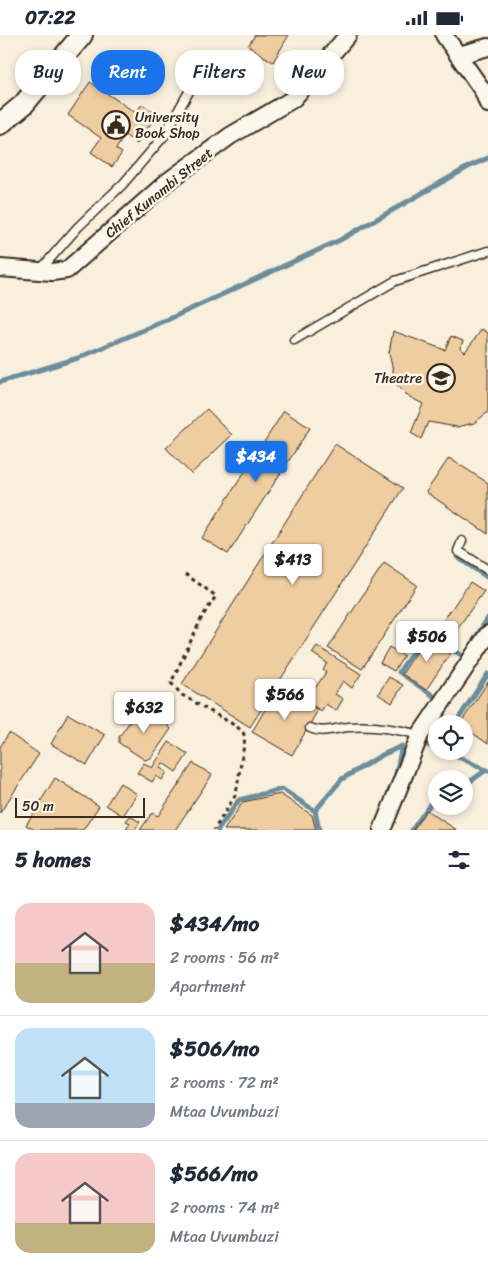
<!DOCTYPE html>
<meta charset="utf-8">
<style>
body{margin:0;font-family:Sriracha,sans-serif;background:#f6f6f7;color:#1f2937;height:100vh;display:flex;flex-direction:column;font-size:19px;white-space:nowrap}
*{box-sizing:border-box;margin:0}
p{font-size:16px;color:#747a83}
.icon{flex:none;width:28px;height:28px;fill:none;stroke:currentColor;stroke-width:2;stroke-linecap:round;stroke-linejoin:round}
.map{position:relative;height:795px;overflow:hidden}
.details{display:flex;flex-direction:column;background:#fff;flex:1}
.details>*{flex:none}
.hud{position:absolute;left:15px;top:15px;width:459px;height:45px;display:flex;gap:10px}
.fabs{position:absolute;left:428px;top:680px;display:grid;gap:10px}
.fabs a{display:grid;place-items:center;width:45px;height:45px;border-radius:50%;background:#fff;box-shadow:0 2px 8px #0003;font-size:25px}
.scale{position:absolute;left:15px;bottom:12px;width:130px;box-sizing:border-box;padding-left:5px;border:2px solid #3b2a1e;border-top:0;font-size:14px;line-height:18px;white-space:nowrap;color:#3b2a1e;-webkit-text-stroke:4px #fbf7ec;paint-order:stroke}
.price{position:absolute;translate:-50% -42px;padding:0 11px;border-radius:5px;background:#fff;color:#222;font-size:16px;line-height:32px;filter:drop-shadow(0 1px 2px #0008)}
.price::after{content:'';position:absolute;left:50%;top:30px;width:15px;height:11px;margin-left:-8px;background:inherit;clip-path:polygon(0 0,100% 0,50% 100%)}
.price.active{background:#1a73e8;color:#fff}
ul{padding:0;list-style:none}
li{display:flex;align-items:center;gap:15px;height:125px;padding:0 15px}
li+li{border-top:1px solid #e0e1e3}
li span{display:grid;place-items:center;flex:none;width:140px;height:100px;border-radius:15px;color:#555}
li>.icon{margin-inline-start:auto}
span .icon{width:60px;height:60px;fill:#fffc;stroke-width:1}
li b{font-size:21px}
h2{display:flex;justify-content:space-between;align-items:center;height:60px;padding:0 15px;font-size:21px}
.chip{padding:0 18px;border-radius:20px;background:#fff;box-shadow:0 2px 8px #0003;font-size:18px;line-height:45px}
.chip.active{background:#1a73e8;color:#fff}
.status{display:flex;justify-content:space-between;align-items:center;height:35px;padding:0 25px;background:#fff;direction:ltr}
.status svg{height:14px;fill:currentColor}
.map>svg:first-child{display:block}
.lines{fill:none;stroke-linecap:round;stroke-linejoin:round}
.stream{stroke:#6d8d9c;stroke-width:5}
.building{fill:#eecda0;stroke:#3b2a1e}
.service-casing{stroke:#3b2a1e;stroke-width:11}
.minor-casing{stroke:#3b2a1e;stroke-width:20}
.tertiary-casing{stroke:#3b2a1e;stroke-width:24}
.path{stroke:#3b2a1e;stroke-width:3;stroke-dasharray:4 4;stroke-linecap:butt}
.service{stroke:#fbf7ec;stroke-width:8}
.minor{stroke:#fbf7ec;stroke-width:16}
.tertiary{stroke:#fbf7ec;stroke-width:20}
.labels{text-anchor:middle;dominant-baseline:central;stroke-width:5;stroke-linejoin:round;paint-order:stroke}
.poi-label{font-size:14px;fill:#3b2a1e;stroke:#fbf7ec;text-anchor:start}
.street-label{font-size:14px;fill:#3b2a1e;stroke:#fbf7ec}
</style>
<div class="status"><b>07:22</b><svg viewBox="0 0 49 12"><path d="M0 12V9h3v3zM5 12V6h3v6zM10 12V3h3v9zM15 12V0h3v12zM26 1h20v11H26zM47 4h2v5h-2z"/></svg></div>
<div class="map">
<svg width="488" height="795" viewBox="0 0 488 795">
<rect width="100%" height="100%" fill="#f8efdd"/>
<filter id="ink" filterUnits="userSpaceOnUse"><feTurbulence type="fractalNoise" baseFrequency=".02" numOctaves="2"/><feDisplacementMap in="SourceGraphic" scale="10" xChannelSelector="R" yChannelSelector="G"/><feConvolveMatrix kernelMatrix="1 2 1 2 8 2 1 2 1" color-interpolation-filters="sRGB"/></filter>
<g filter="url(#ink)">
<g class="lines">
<g class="stream">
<polyline points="0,347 78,323 167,285 340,205 470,131 488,123"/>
<polyline points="457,522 488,543"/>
<polyline points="474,605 488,583"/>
<polyline points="438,664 399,637 427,597 464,622"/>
<polyline points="455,689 488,639"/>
<polyline points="424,709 436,713"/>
<polyline points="446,716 488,736"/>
<polyline points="464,751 486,735"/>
<polyline points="315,776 342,744 382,720 402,711 396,739"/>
<polyline points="218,795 239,765 282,754 315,776 319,795"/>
<polyline points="412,795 436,761"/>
</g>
</g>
<g class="building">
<polygon points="255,0 289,0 273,27 248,11"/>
<polygon points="90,47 136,78 142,69 157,79 137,109 125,100 116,114 122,118 112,132 91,117 101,103 68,80"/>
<polygon points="482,294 488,298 488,377 474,388 457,392 428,387 421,404 411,398 423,369 408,361 396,349 389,318 393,296 445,315 451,301 463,306 460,313 465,317"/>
<polygon points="207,374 232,400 191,439 166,413"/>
<polygon points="284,376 310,393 228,519 202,503"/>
<polygon points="335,409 403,453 250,692 182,649"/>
<polygon points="449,423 488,448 488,499 426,457"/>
<polygon points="384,528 417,550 362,634 328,613"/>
<polygon points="470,547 484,556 452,601 439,592"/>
<polygon points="428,600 452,616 426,655 402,639"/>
<polygon points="317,611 361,639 352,653 343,646 335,659 343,664 336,676 326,669 321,676 298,661 307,646 316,652 326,637 323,635 327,628 312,618"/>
<polygon points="389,612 404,621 394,636 380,628"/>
<polygon points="389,642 403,650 392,668 378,659"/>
<polygon points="488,647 488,709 464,692 464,689 460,689"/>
<polygon points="278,652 318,675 292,720 252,697"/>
<polygon points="140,672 153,678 155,676 171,694 151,723 145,725 119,708 119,702"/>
<polygon points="68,679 105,700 87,730 51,709"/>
<polygon points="9,698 39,719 0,778 0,712"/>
<polygon points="169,707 188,719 176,737 163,728 160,733 167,737 162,745 156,741 152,747 137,738 144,728 152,733"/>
<polygon points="193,728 212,740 175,795 140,795 152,778 158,781"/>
<polygon points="55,743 99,771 83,795 35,795 26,790"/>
<polygon points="120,748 137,759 123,781 106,770"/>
<polygon points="280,759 312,780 316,795 224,795 243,767"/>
<polygon points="426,775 457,795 413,795"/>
<polygon points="130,781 140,787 135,795 126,795 130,788 126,786"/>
</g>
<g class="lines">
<defs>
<g id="service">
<polyline points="41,234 78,192 123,149 164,101 200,37"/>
<polyline points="294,305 395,246 488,216"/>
<polyline points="462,506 458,516 488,535"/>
<path d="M310 693C323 699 335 693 349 692 373 690 397 694 420 700"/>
</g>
<g id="minor">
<polyline points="444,0 483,56 488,69"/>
<polyline points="459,20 488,12"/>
<polyline points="0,233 52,237 67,235 167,147 230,101 293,64 348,0"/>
<polyline points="382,795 420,700 488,599"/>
</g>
<polyline id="tertiary" points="0,89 23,70 82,0"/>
</defs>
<use href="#service" class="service-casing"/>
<use href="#minor" class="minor-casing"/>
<use href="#tertiary" class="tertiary-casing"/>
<polyline class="path" points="185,539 216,561 202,582 171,648 182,660 236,691 243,697 245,703 236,759 214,795"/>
<use href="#service" class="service"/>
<use href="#minor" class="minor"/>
<use href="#tertiary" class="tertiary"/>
</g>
</g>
<defs>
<symbol id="civic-ring" viewBox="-11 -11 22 22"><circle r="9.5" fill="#fbf7ec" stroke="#3b2a1e" stroke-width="1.5"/><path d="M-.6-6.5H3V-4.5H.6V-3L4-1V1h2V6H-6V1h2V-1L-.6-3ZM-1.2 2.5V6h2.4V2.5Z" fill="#3b2a1e"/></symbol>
<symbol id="university-ring" viewBox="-11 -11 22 22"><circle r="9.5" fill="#fbf7ec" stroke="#3b2a1e" stroke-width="1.5"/><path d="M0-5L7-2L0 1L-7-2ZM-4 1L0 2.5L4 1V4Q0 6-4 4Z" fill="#3b2a1e"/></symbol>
</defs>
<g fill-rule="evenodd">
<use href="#civic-ring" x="100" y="74" width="32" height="32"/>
<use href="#university-ring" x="425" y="327" width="32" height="32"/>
</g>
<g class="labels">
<g class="poi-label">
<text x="135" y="82">University<tspan x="135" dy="16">Book Shop</tspan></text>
<text x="422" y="343" text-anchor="end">Theatre</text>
</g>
<g class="street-label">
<text transform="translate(159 158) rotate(-39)">Chief Kunambi Street</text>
</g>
</g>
</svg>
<div class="fabs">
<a><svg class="icon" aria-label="locate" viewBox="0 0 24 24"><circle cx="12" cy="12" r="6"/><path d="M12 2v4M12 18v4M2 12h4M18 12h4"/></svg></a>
<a><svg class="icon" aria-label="layers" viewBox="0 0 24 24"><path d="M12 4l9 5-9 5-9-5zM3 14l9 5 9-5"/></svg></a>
</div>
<div class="scale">50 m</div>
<b class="price active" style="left:256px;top:448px">$434</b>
<b class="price" style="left:293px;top:551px">$413</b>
<b class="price" style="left:427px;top:628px">$506</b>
<b class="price" style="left:285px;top:686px">$566</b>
<b class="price" style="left:144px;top:699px">$632</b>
<div class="hud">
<a class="chip">Buy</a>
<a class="chip active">Rent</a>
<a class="chip">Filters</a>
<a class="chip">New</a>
</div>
</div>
<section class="details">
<h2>5 homes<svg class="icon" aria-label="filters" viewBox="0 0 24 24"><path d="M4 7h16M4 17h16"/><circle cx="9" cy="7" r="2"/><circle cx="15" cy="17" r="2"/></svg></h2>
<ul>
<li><span style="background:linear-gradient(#f6c9c9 60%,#c2b280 0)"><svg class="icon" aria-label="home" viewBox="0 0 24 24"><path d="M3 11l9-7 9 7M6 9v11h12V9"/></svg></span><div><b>$434/mo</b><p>2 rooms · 56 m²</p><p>Apartment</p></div></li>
<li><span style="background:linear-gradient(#bfe0f5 75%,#9aa5b1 0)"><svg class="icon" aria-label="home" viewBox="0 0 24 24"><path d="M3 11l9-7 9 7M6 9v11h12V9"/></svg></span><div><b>$506/mo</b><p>2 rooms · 72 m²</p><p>Mtaa Uvumbuzi</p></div></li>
<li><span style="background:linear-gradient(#f6c9c9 70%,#c2b280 0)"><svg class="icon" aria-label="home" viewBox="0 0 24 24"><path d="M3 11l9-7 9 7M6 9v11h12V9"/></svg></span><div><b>$566/mo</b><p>2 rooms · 74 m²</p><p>Mtaa Uvumbuzi</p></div></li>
</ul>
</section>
